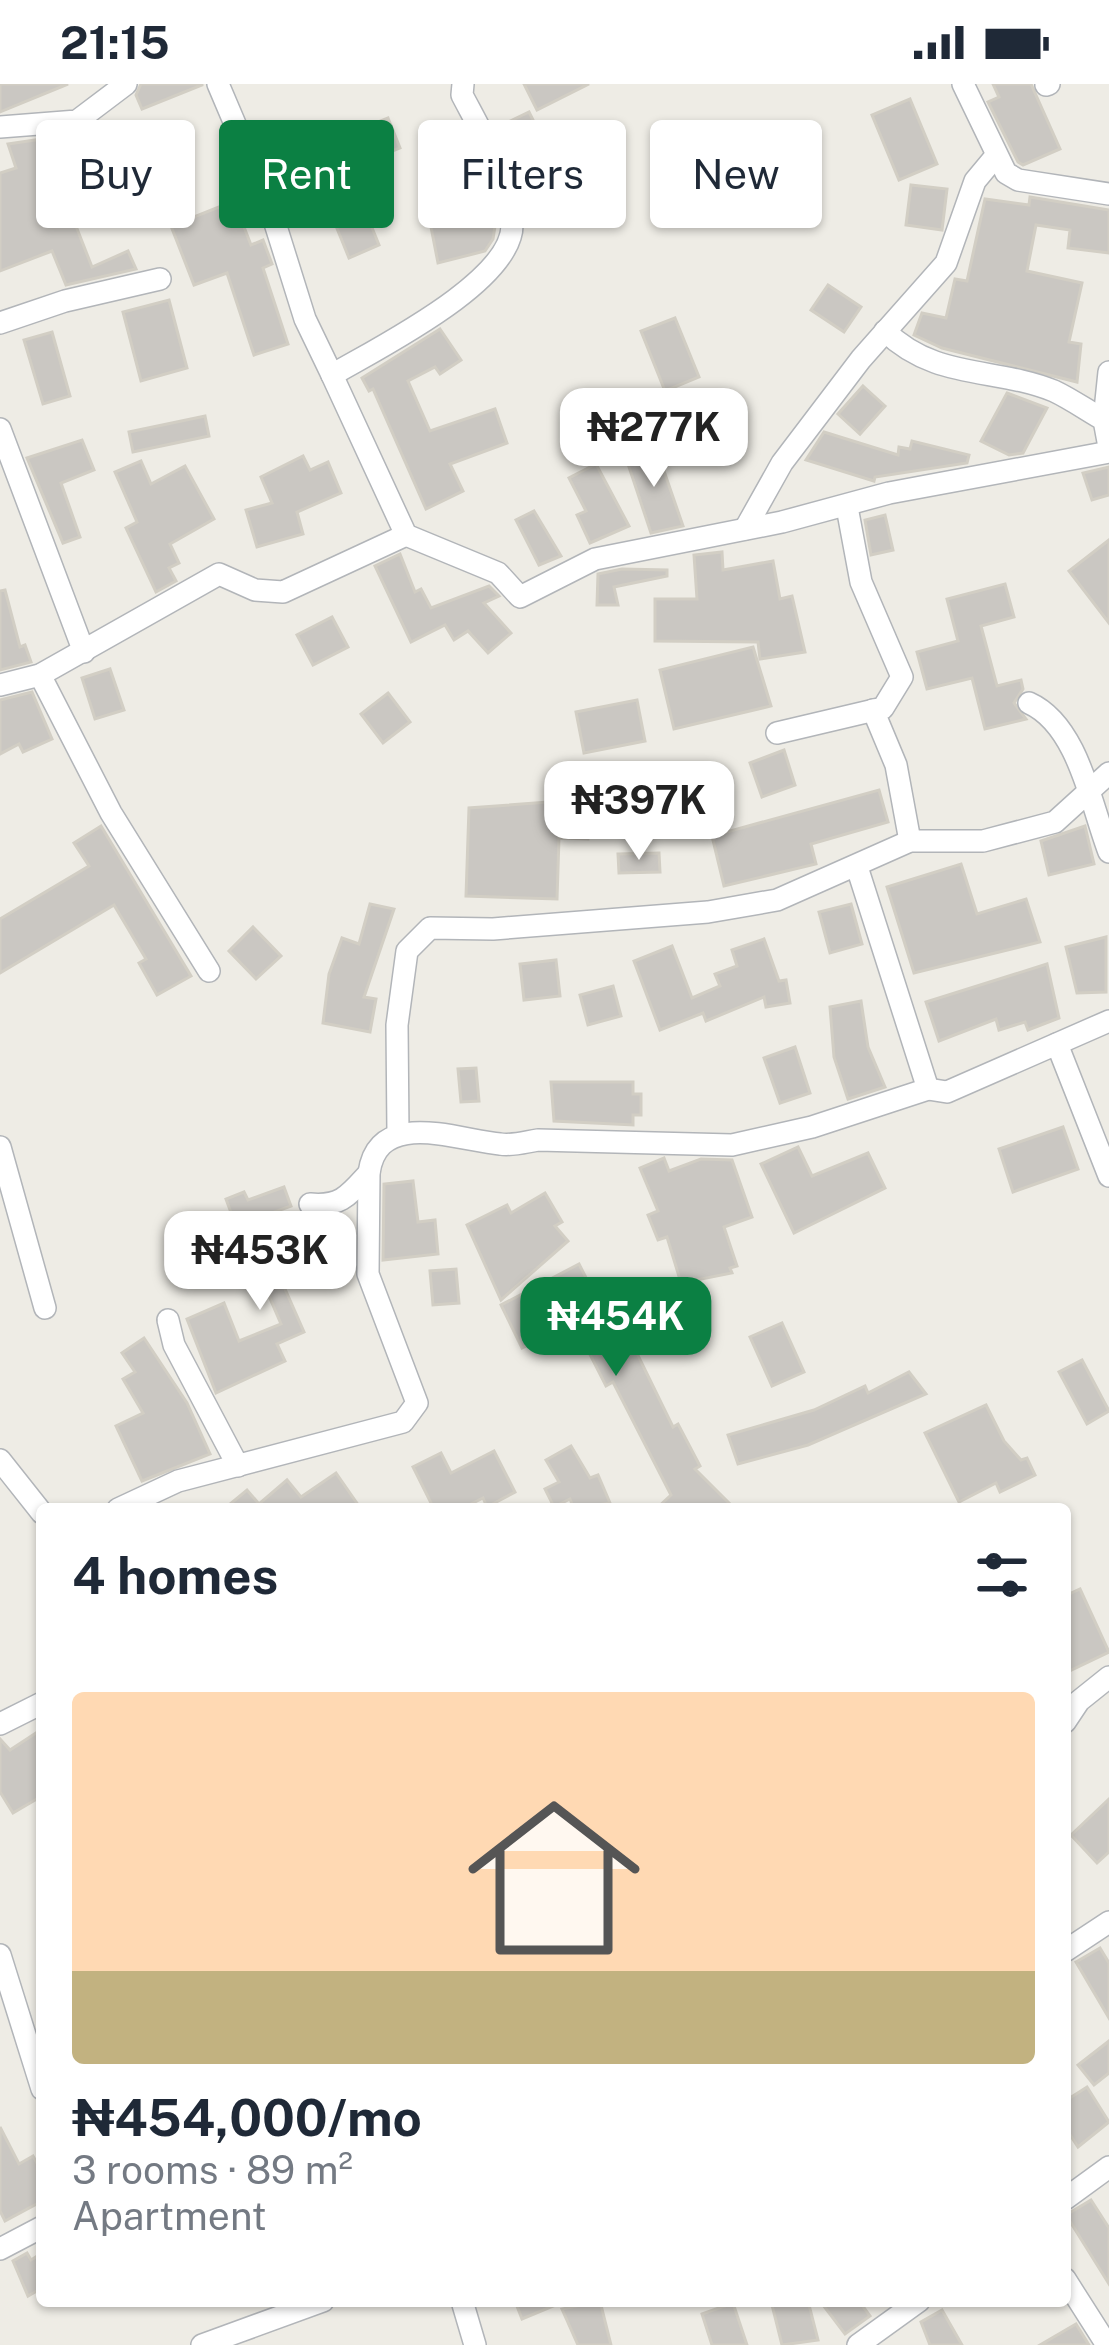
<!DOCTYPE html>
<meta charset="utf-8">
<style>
body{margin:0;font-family:"Public Sans",sans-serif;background:#f6f6f7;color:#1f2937;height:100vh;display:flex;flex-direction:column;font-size:45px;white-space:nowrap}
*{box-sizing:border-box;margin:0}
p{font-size:39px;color:#747a83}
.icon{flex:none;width:66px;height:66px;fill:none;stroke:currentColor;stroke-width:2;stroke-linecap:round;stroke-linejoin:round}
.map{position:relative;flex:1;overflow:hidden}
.details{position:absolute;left:36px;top:1419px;width:1035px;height:804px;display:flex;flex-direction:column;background:#fff;border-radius:12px;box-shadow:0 3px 9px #0004}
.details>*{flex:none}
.banner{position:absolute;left:36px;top:36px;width:1038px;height:108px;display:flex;gap:24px}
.price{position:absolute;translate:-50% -102px;padding:0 27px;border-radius:24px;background:#fff;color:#222;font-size:39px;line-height:78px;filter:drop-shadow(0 3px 6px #0008)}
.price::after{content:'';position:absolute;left:50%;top:72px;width:36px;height:27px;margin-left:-18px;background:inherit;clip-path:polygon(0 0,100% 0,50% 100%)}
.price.selected{background:#0b8043;color:#fff}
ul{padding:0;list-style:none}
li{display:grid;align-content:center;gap:24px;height:636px;padding:0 36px}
li span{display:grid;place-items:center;height:372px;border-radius:12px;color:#555}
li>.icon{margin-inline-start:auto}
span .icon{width:216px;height:216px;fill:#fffc;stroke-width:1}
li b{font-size:51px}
h2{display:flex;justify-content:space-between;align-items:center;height:144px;padding:0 36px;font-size:51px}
.chip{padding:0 42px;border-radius:12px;background:#fff;box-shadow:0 3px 9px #0004;font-size:42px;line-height:108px}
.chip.selected{background:#0b8043;color:#fff}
.status{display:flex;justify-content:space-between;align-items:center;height:84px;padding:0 60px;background:#fff;direction:ltr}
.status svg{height:33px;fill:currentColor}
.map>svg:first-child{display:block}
.building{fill:#cac7c2;stroke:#d2cec4;stroke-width:3}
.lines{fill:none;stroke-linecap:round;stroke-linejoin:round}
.minor-casing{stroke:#b2b5b9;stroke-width:24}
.minor{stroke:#fff;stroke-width:21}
</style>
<div class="status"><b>21:15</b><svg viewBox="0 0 49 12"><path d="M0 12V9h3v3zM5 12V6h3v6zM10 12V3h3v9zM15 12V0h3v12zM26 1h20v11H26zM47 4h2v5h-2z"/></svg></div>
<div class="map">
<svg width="1109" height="2261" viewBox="0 0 1109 2261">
<rect width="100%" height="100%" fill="#eeece5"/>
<g class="building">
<polygon points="0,0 68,0 0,28"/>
<polygon points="141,0 202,0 202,1 142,25 136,11"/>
<polygon points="524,0 589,0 537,26"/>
<polygon points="993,0 1031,0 1060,65 1023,81 1018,78 988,18 999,13"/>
<polygon points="910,15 937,80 899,96 872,31"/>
<polygon points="529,28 546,62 516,76 496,44"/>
<polygon points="388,34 400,64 370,76 358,46"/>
<polygon points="42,55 92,183 128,167 136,185 66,201 52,167 0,187 0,89 16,84 8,60"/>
<polygon points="139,55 148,92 110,101 101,64"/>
<polygon points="587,72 608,120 582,132 561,84"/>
<polygon points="472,91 488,138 496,136 493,155 485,167 438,179 424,107"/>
<polygon points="911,101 947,105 942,146 906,141"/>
<polygon points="1030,113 1109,126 1109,169 1068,164 1070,146 1036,141 1027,187 1082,199 1069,258 1081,260 1077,298 942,264 914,251 922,229 946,234 955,195 967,197 985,115 1029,121"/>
<polygon points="234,117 251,161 263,156 272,180 263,184 288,260 254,271 227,189 194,201 171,142"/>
<polygon points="362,119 379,161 349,174 332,132"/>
<polygon points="828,201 861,223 844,248 811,226"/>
<polygon points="169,216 187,284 141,297 123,228"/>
<polygon points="675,234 699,293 665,307 641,247"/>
<polygon points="440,245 461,276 440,290 435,283 408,297 430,347 495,325 507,359 450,380 463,407 426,425 373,305 369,307 362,294"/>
<polygon points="52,248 70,312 43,320 24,256"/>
<polygon points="863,302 885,322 860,350 838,330"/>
<polygon points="1007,309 1047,324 1023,369 1009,371 981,357"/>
<polygon points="205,332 209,352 133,368 129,348"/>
<polygon points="824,348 898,371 899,363 910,365 912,357 969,371 967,379 875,393 874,397 806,376"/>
<polygon points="82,356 94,386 61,399 80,453 63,459 27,374"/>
<polygon points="655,361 683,442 651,449 625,371"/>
<polygon points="303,372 310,386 328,378 341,409 297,428 303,450 257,463 246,426 272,419 261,393"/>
<polygon points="141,377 151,400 185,382 214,435 170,460 179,479 169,484 176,497 156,508 126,444 137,438 115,388"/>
<polygon points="596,380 629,442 590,459 577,431 586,427 569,394"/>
<polygon points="1109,383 1109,411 1092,416 1083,389"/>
<polygon points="534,427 561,472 539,481 516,436"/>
<polygon points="885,431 893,466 871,471 865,436"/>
<polygon points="1109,456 1109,539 1069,487"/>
<polygon points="722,468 723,486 773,477 780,515 792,512 805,568 760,575 758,558 655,557 655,515 697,515 694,471"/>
<polygon points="400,470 415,508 421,505 431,524 489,502 499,512 484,519 511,549 488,569 468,547 454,556 445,541 411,558 375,482"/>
<polygon points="622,485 667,486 667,492 614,503 618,521 597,521 598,490"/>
<polygon points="1005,500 1014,533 981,542 997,602 1021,596 1023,605 1014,619 1026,635 985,645 972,594 927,605 917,568 958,557 947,515"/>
<polygon points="5,506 20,563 25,561 31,578 0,586 0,507"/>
<polygon points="332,533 348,563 313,581 297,551"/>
<polygon points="753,563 771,622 674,645 660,586"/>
<polygon points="110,585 124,626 95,635 82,594"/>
<polygon points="32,608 52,655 23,668 19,660 0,670 0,616"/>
<polygon points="388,609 410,638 383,659 361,630"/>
<polygon points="637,616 645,657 584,669 576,628"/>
<polygon points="784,666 795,701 762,713 750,679"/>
<polygon points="879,706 888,738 811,760 816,780 724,802 712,752"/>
<polygon points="562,717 589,717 588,755 559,754 557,815 466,812 469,724"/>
<polygon points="101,742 191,892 157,911 139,879 146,875 114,821 0,889 0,835 89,782 74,759"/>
<polygon points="1085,742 1094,780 1049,791 1041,757"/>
<polygon points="659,769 660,788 619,789 618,770"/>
<polygon points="961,780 977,830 1026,815 1040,858 914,889 887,803"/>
<polygon points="370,820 394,825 364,913 376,915 370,948 323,939 329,890 342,854 359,860"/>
<polygon points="851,820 862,860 830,869 819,828"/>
<polygon points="253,843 281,872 256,895 229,867"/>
<polygon points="1106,853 1106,908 1077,909 1066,863"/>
<polygon points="764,855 779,897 786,896 790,919 766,923 764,913 706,937 703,929 660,946 634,877 672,862 692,914 720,902 715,890 737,882 732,866"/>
<polygon points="556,876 560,912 524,916 520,880"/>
<polygon points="1047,880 1059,934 1028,946 1025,938 999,946 996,935 939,957 926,918"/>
<polygon points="613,902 621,932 588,941 580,911"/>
<polygon points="861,917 868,963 885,1003 848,1015 834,973 830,923"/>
<polygon points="795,963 810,1009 780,1019 764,974"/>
<polygon points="476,984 479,1017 461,1018 458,985"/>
<polygon points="551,998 633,998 633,1010 641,1010 641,1031 633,1031 633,1041 554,1037"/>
<polygon points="1063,1043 1078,1085 1013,1108 999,1065"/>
<polygon points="798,1063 812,1092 868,1069 885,1104 794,1149 761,1080"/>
<polygon points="664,1074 669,1087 701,1075 732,1076 752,1133 724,1143 737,1182 730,1184 732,1189 681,1199 667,1153 658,1156 648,1131 658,1127 640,1084"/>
<polygon points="413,1097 418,1138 435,1136 438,1170 383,1176 384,1100"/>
<polygon points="284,1103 291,1122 236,1142 226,1115 244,1108 248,1116"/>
<polygon points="545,1109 562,1138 555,1142 568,1157 501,1216 467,1141 507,1121 511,1129"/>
<polygon points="325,1144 337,1176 282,1198 304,1248 277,1260 285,1277 216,1309 187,1235 224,1219 239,1257 281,1240 250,1168"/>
<polygon points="579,1180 620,1260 630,1255 673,1343 678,1340 700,1382 695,1385 735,1425 656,1425 671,1411 613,1298 606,1302 574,1239 522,1264 501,1221"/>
<polygon points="456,1185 459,1219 433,1221 430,1187"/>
<polygon points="782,1239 804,1288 772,1302 750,1253"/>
<polygon points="144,1254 187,1319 210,1370 142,1397 116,1342 143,1329 123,1295 135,1288 122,1269"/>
<polygon points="1082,1276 1109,1327 1087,1340 1059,1288"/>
<polygon points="909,1288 926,1310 808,1361 738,1380 728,1351 814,1326 865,1302 868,1309"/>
<polygon points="986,1321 1004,1357 1021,1376 1027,1374 1035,1391 1000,1408 996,1399 959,1418 925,1349"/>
<polygon points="571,1362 590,1394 598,1391 610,1419 574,1425 570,1415 554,1423 545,1405 559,1398 546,1376"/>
<polygon points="494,1367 515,1408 487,1423 483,1414 461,1425 434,1425 413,1383 441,1369 451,1389"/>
<polygon points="336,1389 361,1425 224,1425 247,1406 259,1420 287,1396 301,1413"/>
<polygon points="1080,1505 1109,1568 1065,1589 1065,1512"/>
<polygon points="42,1645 42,1712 13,1729 0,1708 0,1655 10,1666"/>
<polygon points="1109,1715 1109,1768 1097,1779 1071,1751"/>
<polygon points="1100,1864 1109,1879 1109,1934 1076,1878"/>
<polygon points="1109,1957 1109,1989 1094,2001 1078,1981"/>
<polygon points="1087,2003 1109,2038 1078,2063 1065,2043 1065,2017"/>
<polygon points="0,2043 19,2080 33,2072 42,2088 42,2117 5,2137 0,2127"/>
<polygon points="1091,2116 1109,2144 1109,2200 1066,2131"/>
<polygon points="27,2169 31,2176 42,2169 42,2204 28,2212 13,2177"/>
<polygon points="515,2217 565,2217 522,2235"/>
<polygon points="600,2217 611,2261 578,2261 562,2225"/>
<polygon points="771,2217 808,2217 818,2256 782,2261"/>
<polygon points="820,2217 859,2217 870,2232 845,2250"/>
<polygon points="733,2219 747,2261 712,2261 702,2230"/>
<polygon points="942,2226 962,2261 930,2261 921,2238"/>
<polygon points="1076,2240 1089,2261 1040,2261"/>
</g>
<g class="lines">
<defs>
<g id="minor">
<path d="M218 0 269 120 305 235 332 291C376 265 514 197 512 140 510 96 482 49 462 11L463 0"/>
<polyline points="963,0 1006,89 1018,96 1109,110"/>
<polyline points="1046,1 1049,0"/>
<polyline points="0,43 77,37 126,0"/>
<polyline points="0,239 65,217 160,195"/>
<path d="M885 247C935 296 995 283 1054 307 1071 315 1088 327 1104 336L1109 363"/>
<polyline points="332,291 406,451 498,489 520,513 595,475 782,438 889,409 1109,368"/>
<polyline points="1104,336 1109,288"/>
<polyline points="0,345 84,568"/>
<polyline points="745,445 782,379 861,275 946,179 975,97 995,73"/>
<polyline points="40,591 111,729 209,887"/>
<polyline points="0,601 40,591 219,490 255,506 283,508 406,451"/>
<path d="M1029 619C1078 641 1091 721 1109 768"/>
<polyline points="873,626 896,681 910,757"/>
<polyline points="777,649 883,624 902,593 861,498 847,423"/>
<polyline points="857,783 928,1005"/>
<polyline points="1057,960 1109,1092"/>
<polyline points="398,1050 397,941 407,867 430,844 493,845 708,828 777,816 910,757 983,757 1055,738 1109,689"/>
<polyline points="0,1063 45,1224"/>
<path d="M310 1120C341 1123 349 1111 369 1089"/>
<polyline points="168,1236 174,1261 238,1382"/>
<polyline points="0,1376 42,1429"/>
<path d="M118 1425 178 1397 403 1338 417 1319 368 1190 369 1089C378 1024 457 1056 500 1060 513 1062 525 1058 538 1056L732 1061 812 1043 928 1005 947 1008 1109 937"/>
<polyline points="1065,1638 1079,1617 1109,1593"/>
<polyline points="0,1640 42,1619"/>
<polyline points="1065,1867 1109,1838"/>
<polyline points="0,1871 42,2005"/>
<polyline points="1065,2115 1109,2083"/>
<polyline points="0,2165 42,2143"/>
<polyline points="1065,2195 1107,2261"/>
<polyline points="462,2217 475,2261"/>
<polyline points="202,2261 323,2217"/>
<polyline points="858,2261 919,2217"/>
</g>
</defs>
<use href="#minor" class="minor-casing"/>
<use href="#minor" class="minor"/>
</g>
</svg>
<b class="price" style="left:654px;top:406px">₦277K</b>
<b class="price" style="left:639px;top:779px">₦397K</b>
<b class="price" style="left:260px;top:1229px">₦453K</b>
<b class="price selected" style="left:616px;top:1295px">₦454K</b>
<div class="banner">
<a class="chip">Buy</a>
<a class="chip selected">Rent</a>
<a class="chip">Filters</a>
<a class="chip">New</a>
</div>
<section class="details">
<h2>4 homes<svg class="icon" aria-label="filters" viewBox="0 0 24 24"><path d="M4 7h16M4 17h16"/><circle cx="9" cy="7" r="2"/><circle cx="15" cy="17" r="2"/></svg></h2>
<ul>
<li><span style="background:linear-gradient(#ffd9b3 75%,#c2b280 0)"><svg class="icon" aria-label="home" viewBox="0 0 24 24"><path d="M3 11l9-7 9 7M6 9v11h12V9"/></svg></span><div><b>₦454,000/mo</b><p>3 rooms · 89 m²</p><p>Apartment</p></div></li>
</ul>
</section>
</div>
